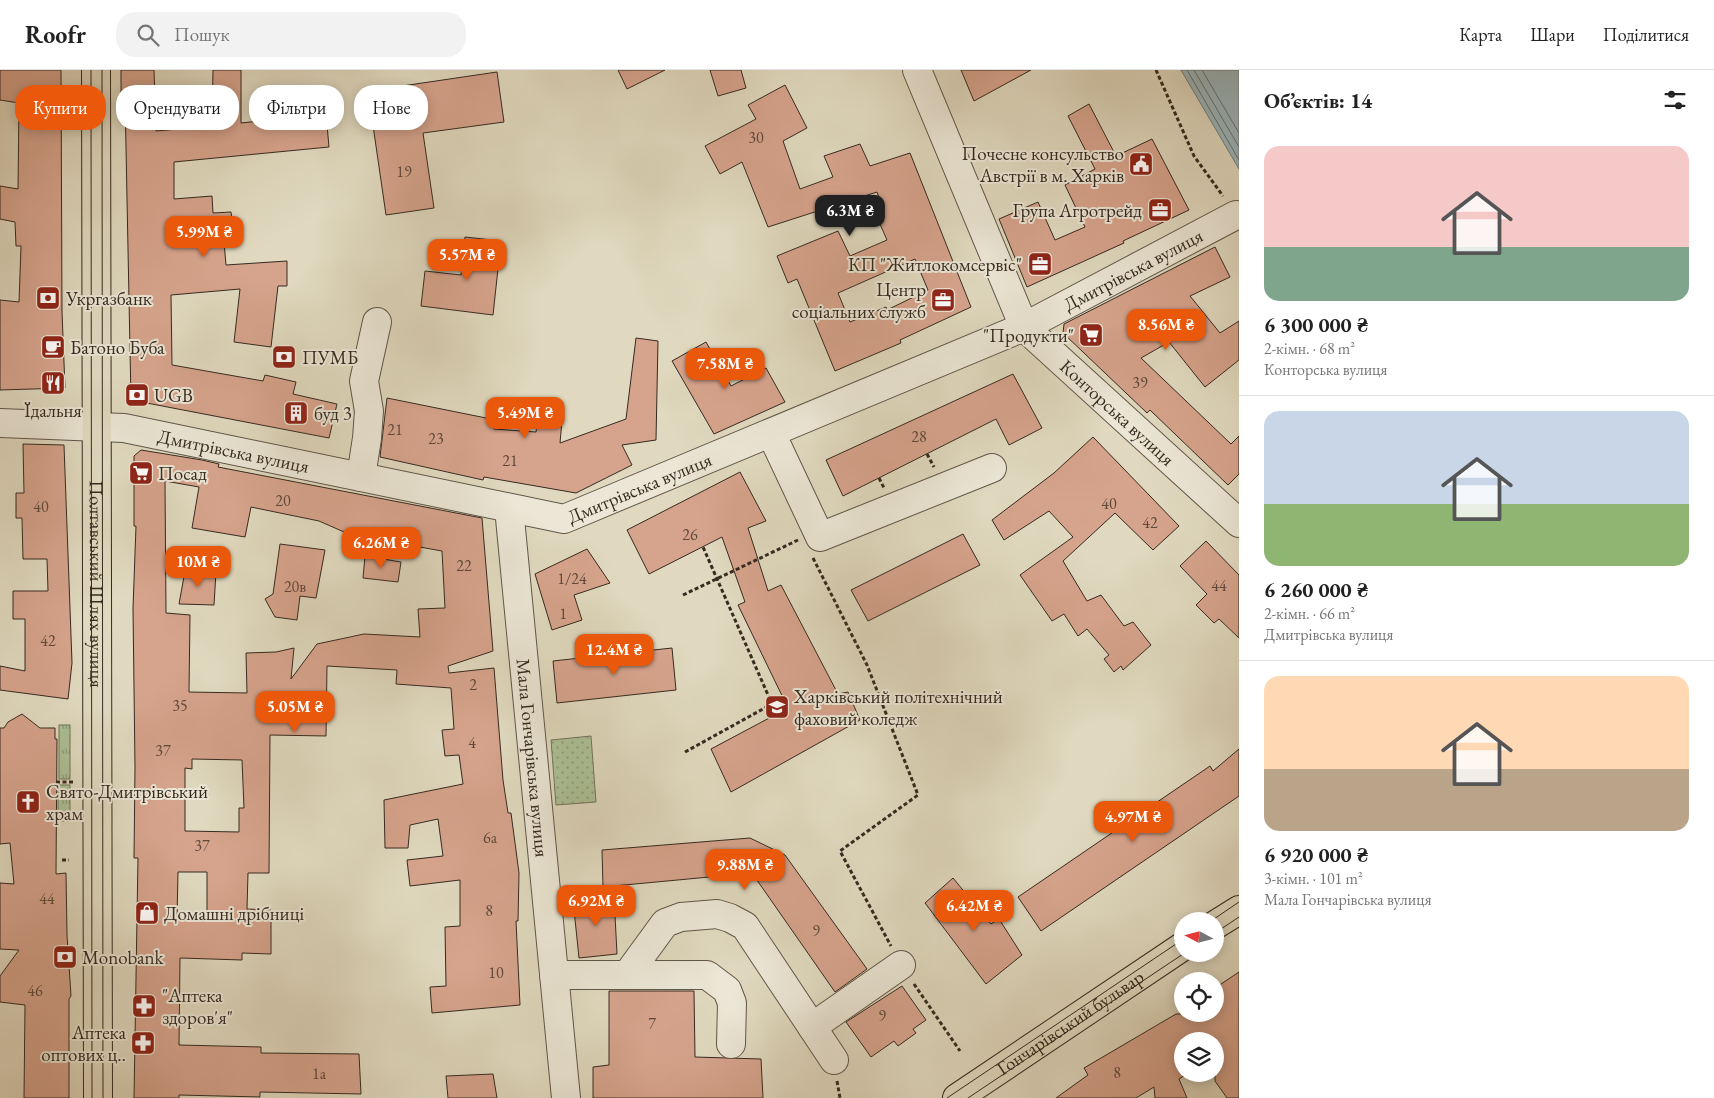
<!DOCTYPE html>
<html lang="uk">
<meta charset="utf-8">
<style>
body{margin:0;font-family:"EB Garamond",serif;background:#f2f2f2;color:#222;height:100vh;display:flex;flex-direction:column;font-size:19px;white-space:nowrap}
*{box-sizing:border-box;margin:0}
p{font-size:16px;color:#767676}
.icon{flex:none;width:28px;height:28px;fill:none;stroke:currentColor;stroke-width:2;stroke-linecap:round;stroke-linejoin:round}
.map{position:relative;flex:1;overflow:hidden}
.sheet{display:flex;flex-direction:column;background:#fff;width:475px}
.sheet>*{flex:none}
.top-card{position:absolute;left:15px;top:15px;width:475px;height:45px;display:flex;gap:10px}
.needle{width:32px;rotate:277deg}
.fabs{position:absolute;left:1174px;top:842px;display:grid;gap:10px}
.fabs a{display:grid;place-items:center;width:50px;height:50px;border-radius:50%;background:#fff;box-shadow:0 2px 12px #0003;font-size:25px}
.price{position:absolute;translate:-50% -42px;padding:0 11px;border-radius:10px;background:#ea580c;color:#fff;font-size:16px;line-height:32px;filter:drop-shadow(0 1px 2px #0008)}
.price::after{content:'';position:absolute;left:50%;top:30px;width:15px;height:11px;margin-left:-8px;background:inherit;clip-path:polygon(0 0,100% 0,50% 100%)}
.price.on{background:#222;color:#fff}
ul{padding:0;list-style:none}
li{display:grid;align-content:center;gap:10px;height:265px;padding:0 25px}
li+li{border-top:1px solid #e0e0e0}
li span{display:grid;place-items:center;height:155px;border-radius:15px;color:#555}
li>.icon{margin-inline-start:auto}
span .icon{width:90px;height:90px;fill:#fffc;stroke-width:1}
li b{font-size:21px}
h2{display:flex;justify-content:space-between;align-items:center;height:60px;padding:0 25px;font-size:21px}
.chip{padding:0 18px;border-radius:20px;background:#fff;box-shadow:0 2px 12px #0003;font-size:18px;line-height:45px}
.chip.on{background:#ea580c;color:#fff}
header{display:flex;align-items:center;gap:30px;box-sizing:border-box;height:70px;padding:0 25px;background:#fff;border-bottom:1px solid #e0e0e0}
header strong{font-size:24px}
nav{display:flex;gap:28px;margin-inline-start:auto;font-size:18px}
.search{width:350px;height:45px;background:#f2f2f2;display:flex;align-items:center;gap:12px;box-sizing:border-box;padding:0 18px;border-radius:20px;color:#767676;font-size:19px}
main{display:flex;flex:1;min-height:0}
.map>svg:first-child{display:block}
.grass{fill:url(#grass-tufts);stroke:#71755b}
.park{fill:url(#park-dots);stroke:#71755b}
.water{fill:#9ab7be;stroke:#727f7f}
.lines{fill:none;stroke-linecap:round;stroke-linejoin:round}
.shore{stroke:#68706f;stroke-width:1}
.building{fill:#d6a38c;stroke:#362a20;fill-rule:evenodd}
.minor-casing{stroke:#605648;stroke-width:30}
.major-casing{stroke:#362a20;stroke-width:30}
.path{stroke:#362a20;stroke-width:3;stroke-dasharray:4 2.5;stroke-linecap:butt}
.minor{stroke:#ebe6d5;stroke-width:28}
.major{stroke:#e0d9bf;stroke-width:28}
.tram{stroke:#362a20;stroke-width:1}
.labels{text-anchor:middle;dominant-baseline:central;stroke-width:4;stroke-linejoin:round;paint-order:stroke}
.number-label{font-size:16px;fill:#5e483b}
.poi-label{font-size:19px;fill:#362a20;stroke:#ebe6d5;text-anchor:start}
.street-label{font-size:19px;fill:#362a20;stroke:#ebe6d5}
</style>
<header>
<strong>Roofr</strong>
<div class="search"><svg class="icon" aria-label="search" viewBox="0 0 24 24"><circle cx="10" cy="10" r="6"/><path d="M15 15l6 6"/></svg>Пошук</div>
<nav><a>Карта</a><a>Шари</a><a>Поділитися</a></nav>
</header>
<main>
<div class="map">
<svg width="1239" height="1028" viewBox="0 0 1239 1028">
<defs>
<pattern id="grass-tufts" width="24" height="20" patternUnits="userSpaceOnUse" patternTransform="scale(1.25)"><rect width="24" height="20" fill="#acc096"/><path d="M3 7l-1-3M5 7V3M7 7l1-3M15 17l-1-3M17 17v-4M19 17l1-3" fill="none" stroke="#8d9c7a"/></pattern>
<pattern id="park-dots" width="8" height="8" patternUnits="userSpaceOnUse" patternTransform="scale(1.25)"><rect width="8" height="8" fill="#acc096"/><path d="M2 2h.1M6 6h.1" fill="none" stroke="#8d9c7a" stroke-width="1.8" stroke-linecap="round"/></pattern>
</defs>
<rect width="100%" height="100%" fill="#e0d9bf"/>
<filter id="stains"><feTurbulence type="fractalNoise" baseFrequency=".004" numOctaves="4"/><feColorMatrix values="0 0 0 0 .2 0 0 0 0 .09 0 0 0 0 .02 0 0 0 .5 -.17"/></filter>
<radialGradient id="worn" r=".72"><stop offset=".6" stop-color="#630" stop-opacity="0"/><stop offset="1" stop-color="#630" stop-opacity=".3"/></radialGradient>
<g class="grass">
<rect x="59" y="655" width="11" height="54"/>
<rect x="58" y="715" width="12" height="36"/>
</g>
<polygon class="park" points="591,666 596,732 556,735 551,670"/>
<polygon class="water" points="1181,0 1239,0 1239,99"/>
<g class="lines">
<g class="shore">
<polyline points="1187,0 1239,90"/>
<polyline points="1194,0 1239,77"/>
<polyline points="1202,0 1239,63"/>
</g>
</g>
<g class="building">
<polygon points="0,0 61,0 62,242 65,318 0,320 0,230 19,232 21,176 16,176 15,152 0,149 0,116 18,119 19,33 0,30"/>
<polygon points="121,0 154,0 156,61 212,56 213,0 241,0 241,53 326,44 329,77 174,92 174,129 212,126 213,143 231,142 233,159 223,160 226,195 287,191 287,216 278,216 271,277 234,272 240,219 171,225 172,295 263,311 265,305 296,312 293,324 337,334 329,368 131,330 125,27 121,27"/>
<polygon points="618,0 665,0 627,19"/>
<polygon points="710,0 741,0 746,18 718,26"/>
<polygon points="961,0 1031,0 974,31"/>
<polygon points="497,2 504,52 423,63 434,138 386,145 368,21"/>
<path d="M785 15 807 58 783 71 800 119 833 107 824 86 860 74 870 96 910 83 971 237 900 270 901 273 835 301 797 209 788 213 777 186 838 161 850 186 887 170 876 145 884 142 877 122 768 157 742 92 720 104 705 76 756 49 748 35ZM915 189 928 220 887 240 886 237 850 252 838 223Z"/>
<polygon points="1089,34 1116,86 1152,69 1189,140 1123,171 1124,173 1027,217 999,149 1038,132 1055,170 1085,157 1065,115 1095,99 1068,46"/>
<polygon points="465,167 501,171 493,245 421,236 425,201 461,205"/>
<polygon points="1215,177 1230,207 1190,226 1220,263 1239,251 1239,290 1205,317 1169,272 1141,288 1231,374 1239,366 1239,404 1228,415 1150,340 1147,343 1063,263 1064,254"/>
<polygon points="636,268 658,271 656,370 622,375 632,395 576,423 484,407 483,410 380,387 387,328 496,350 494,359 536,362 539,337 563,339 560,373 626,349"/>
<polygon points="706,272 731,316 766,298 785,332 714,364 672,291"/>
<polygon points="1013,304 1042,358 1009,375 996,349 843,426 826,390"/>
<polygon points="1093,367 1179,456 1153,480 1115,443 1063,491 1087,531 1101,525 1124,556 1133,552 1151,575 1123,600 1121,596 1114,602 1104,589 1109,585 1087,559 1078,566 1064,544 1052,551 1020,505 1073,467 1049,441 1004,470 992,450 1054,403"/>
<polygon points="23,374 64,375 72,593 68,629 0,620 0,596 25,601 25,549 13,549 13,521 48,521 47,489 23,489 22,448 16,448 16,423 24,423"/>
<path d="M141 380 202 390 219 394 218 397 482 448 493 581 448 596 449 603 494 598 503 710 508 743H511L519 803 518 851H516L520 935 432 943 430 917 446 916 445 857 460 856V810L410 816 407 790 443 786 438 749 410 755 408 778H385L384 730 463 714 459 685 445 686 442 660 454 659 451 618 396 614 397 600 327 596 326 666 270 665 269 803H248L247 839 271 840V884L242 883V890L180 888 179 975 261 977V983L359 984 361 1024 260 1022V1027L179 1025V1028H134L138 788H134L135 697 133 538 136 456H134V386ZM165 411 199 417 192 458 245 467 251 437 319 451 401 487 403 474 442 481 445 538 418 539 420 567 364 564 317 574 291 609 294 578 276 582 246 583 247 623 189 622 190 545 166 543ZM192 689 242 690 244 738H239V762L185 761V698L192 699ZM178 802H207V849H177Z"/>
<polygon points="740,402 766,451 748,458 768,521 781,515 838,624 848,622 860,650 731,722 711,679 788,638 738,535 745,532 722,467 649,504 627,460"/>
<polygon points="963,464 980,495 868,551 851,520"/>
<polygon points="1206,471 1239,505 1239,568 1219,549 1214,553 1196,535 1207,524 1180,496"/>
<polygon points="280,474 325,480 316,528 300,526 297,550 275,547 265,529 273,524"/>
<polygon points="587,479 610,513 574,525 582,550 552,560 535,504"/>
<polygon points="365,486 401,492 398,512 363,508"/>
<polygon points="185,501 216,502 214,535 179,534"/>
<polygon points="672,578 676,620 557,633 553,591"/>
<polygon points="22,644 40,658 55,658 55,669 57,669 56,804 66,803 67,865 71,926 69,929 69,1028 24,1028 25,935 0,932 0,906 19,880 0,879 0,813 14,814 10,773 0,774 0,658 4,658 8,652"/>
<polygon points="1239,679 1239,726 1041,861 1018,827 1210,696 1213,701"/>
<polygon points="750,768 785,785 867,899 835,922 752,803 603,817 602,780"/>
<polygon points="953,808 991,854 999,849 1022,885 986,914 925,833"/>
<polygon points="614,826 617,884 579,888 573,830"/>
<polygon points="1239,902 1239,1028 1227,1028 1215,1011 1215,971 1182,971 1182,1004 1187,1004 1179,1009 1187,1028 1155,1028 1154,1017 1136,1028 1056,1028 1088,1005 1084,998 1176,944 1215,944 1215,918"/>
<polygon points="902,916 926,950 913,959 916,963 898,976 894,971 871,987 846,952"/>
<polygon points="609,921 694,921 695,987 761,989 763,1028 593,1028 593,997 609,995"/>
<polygon points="493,1004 497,1028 448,1028 446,1006"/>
</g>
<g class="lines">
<defs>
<g id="minor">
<path id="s1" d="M917 0 1024 257 1239 453"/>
<path id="s2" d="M0 353 124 358 564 449 1024 257 1236 145"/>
<polyline points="771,363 820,467 992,398"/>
<polyline points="361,407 367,368 369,341 364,311 377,252"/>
<path id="s3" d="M509 438 566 1028"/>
<polyline points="554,905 707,905 727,920 732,933 731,974"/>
<polyline points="627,905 665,853 681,847 717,844 730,848 745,856 834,990"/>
<polyline points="812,957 901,895"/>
</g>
<g id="major">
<path id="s4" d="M96 0 98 1028"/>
<polyline points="1215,855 1239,840"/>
<path id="s5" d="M957 1028 1182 877"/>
</g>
</defs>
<use href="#minor" class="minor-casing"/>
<use href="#major" class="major-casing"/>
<g class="path">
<polyline points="1156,0 1194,86 1223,126"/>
<polyline points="927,384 934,397"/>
<polyline points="879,408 884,418"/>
<polyline points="813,488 867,595 918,725 840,781 891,876"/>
<polyline points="683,525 798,470"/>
<polyline points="685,682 772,634 703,477"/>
<polyline points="56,712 75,712"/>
<polyline points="62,790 69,790"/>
<polyline points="914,914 960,981"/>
<polyline points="837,1011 840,1028"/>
</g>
<use href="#minor" class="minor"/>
<use href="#major" class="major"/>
<g class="tram">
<polyline points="91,0 92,1028"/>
<polyline points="102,0 103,1028"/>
<polyline points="1211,851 1239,832"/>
<polyline points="1215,863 1239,847"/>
<polyline points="947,1028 1182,870"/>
<polyline points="968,1028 1183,884"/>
</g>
</g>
<defs>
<symbol id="civic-square" viewBox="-11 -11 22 22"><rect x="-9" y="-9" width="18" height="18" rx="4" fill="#8f2418" stroke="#ebe6d5"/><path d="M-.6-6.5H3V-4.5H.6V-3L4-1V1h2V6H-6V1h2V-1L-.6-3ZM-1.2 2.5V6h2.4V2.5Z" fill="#fff"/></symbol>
<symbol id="office-square" viewBox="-11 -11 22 22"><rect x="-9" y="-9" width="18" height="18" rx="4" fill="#8f2418" stroke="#ebe6d5"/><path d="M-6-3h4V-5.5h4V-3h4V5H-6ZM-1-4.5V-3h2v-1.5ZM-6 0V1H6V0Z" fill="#fff"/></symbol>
<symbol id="bank-square" viewBox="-11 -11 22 22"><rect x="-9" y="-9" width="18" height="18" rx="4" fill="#8f2418" stroke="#ebe6d5"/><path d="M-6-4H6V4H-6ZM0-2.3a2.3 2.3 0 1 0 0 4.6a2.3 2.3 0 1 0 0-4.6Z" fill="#fff"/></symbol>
<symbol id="supermarket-square" viewBox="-11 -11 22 22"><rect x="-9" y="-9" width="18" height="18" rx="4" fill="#8f2418" stroke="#ebe6d5"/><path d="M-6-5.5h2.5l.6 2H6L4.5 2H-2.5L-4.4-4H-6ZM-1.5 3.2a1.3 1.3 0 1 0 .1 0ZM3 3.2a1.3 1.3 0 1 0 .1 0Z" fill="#fff"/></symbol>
<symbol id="cafe-square" viewBox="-11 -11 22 22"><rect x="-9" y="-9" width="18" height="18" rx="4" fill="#8f2418" stroke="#ebe6d5"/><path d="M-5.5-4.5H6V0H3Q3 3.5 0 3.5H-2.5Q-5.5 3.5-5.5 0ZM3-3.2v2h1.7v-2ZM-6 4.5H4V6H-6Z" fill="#fff"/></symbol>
<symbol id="restaurant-square" viewBox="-11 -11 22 22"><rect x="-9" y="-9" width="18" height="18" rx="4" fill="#8f2418" stroke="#ebe6d5"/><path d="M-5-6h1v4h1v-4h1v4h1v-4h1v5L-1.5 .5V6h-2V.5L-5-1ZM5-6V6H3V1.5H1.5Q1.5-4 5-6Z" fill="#fff"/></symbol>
<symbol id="building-square" viewBox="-11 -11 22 22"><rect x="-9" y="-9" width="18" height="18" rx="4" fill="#8f2418" stroke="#ebe6d5"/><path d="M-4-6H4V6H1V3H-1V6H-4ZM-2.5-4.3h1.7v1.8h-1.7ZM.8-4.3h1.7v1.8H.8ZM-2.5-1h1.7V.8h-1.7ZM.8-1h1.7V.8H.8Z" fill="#fff"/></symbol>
<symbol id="university-square" viewBox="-11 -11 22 22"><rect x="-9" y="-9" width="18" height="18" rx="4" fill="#8f2418" stroke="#ebe6d5"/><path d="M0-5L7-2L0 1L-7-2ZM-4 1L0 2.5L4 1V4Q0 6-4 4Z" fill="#fff"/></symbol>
<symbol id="church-square" viewBox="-11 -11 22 22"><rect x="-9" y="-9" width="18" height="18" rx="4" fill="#8f2418" stroke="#ebe6d5"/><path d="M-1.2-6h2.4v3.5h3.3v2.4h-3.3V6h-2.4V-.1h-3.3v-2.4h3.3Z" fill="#fff"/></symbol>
<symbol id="shop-square" viewBox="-11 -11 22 22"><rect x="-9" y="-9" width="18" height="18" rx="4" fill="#8f2418" stroke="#ebe6d5"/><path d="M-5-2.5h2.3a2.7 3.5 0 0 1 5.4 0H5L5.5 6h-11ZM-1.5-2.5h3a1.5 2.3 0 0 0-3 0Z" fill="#fff"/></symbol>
<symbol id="pharmacy-square" viewBox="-11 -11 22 22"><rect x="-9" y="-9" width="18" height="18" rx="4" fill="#8f2418" stroke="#ebe6d5"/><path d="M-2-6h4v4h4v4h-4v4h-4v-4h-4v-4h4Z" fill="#fff"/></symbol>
</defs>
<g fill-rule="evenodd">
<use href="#civic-square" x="1127" y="80" width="28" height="28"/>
<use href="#office-square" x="1146" y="126" width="28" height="28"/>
<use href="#office-square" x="1026" y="180" width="28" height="28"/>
<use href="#bank-square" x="34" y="214" width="28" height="28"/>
<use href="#office-square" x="929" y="216" width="28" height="28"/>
<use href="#supermarket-square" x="1077" y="251" width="28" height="28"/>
<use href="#cafe-square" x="39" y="263" width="28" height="28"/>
<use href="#bank-square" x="270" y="273" width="28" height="28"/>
<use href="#restaurant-square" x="39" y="299" width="28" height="28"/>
<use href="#bank-square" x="123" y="311" width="28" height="28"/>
<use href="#building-square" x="282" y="329" width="28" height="28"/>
<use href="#supermarket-square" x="127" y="389" width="28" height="28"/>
<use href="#university-square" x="763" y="623" width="28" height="28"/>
<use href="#church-square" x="14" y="718" width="28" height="28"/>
<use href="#shop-square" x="133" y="829" width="28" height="28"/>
<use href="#bank-square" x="51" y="873" width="28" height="28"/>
<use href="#pharmacy-square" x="130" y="922" width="28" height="28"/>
<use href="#pharmacy-square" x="129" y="959" width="28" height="28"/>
</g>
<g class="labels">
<g class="number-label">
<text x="756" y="67">30</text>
<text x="404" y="101">19</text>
<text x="1140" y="312">39</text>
<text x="395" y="359">21</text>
<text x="919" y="366">28</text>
<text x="436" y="368">23</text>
<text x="510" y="390">21</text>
<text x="283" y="430">20</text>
<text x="1109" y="433">40</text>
<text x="41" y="436">40</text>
<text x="1150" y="452">42</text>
<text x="690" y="464">26</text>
<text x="464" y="495">22</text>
<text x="572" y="508">1/24</text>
<text x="1219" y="515">44</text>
<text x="295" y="516">20в</text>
<text x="563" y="543">1</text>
<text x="48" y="570">42</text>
<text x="473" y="614">2</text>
<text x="180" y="635">35</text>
<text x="472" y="672">4</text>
<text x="163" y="680">37</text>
<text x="490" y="767">6а</text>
<text x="202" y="775">37</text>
<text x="47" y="828">44</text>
<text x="489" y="840">8</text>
<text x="816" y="860">9</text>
<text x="496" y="902">10</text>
<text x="35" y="920">46</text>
<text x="882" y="945">9</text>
<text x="652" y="953">7</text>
<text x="1117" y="1002">8</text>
<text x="319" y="1003">1а</text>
</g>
<g class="poi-label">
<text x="1124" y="83" text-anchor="end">Почесне консульство<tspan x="1124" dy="22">Австрії в м. Харків</tspan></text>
<text x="1142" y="140" text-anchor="end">Група Агротрейд</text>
<text x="1022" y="194" text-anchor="end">КП "Житлокомсервіс"</text>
<text x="926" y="219" text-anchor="end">Центр<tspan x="926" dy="22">соціальних служб</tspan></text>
<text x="66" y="228">Укргазбанк</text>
<text x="1074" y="265" text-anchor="end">"Продукти"</text>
<text x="70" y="277">Батоно Буба</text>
<text x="302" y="287">ПУМБ</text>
<text x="154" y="325">UGB</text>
<text x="53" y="340" text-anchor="middle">Їдальня</text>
<text x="314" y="343">буд 3</text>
<text x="158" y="403">Посад</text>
<text x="794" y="626">Харківський політехнічний<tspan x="794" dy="22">фаховий коледж</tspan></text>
<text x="46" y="721">Свято-Дмитрівський<tspan x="46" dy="22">храм</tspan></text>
<text x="164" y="843">Домашні дрібниці</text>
<text x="82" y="887">Monobank</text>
<text x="162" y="925">"Аптека<tspan x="162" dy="22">здоров'я"</tspan></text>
<text x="126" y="962" text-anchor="end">Аптека<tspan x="126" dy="22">оптових ц‥</tspan></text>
</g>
<g class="street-label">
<text stroke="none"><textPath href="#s2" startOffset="1195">Дмитрівська вулиця</textPath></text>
<text stroke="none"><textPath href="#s1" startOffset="405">Конторська вулиця</textPath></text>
<text stroke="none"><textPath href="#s2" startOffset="236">Дмитрівська вулиця</textPath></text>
<text stroke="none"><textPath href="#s2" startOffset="655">Дмитрівська вулиця</textPath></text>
<text stroke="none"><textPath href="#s4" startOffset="514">Полтавський Шлях вулиця</textPath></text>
<text stroke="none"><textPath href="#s3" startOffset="251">Мала Гончарівська вулиця</textPath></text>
<text stroke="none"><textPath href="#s5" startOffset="136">Гончарівський бульвар</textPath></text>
</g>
</g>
<rect width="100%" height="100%" filter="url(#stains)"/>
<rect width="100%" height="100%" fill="url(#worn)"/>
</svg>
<div class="fabs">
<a><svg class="needle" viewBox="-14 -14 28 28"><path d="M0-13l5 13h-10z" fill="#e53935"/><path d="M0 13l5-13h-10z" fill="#767676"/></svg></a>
<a><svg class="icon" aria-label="locate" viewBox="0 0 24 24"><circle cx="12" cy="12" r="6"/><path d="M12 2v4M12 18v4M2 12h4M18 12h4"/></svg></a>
<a><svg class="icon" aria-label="layers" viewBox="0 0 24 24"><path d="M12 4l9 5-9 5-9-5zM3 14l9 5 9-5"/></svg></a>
</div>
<b class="price on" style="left:850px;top:167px">6.3M ₴</b>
<b class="price" style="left:204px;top:188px">5.99M ₴</b>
<b class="price" style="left:467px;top:211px">5.57M ₴</b>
<b class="price" style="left:1166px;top:281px">8.56M ₴</b>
<b class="price" style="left:725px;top:320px">7.58M ₴</b>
<b class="price" style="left:525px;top:369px">5.49M ₴</b>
<b class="price" style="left:381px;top:499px">6.26M ₴</b>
<b class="price" style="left:198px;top:518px">10M ₴</b>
<b class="price" style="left:614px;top:606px">12.4M ₴</b>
<b class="price" style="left:295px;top:663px">5.05M ₴</b>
<b class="price" style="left:1133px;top:773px">4.97M ₴</b>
<b class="price" style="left:745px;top:821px">9.88M ₴</b>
<b class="price" style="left:596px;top:857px">6.92M ₴</b>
<b class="price" style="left:974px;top:862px">6.42M ₴</b>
<div class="top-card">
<a class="chip on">Купити</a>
<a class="chip">Орендувати</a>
<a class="chip">Фільтри</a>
<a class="chip">Нове</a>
</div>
</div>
<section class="sheet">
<h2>Об’єктів: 14<svg class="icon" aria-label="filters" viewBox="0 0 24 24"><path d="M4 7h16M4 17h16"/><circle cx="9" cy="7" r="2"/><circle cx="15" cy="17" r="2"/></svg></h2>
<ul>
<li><span style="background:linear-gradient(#f6c9c9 65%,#7fa58c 0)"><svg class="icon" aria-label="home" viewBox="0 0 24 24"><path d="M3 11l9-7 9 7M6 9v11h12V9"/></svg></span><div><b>6 300 000 ₴</b><p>2-кімн. · 68 m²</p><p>Конторська вулиця</p></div></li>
<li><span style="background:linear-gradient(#c9d6e8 60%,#8fb573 0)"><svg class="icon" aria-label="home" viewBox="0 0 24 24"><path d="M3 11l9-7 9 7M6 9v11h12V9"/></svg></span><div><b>6 260 000 ₴</b><p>2-кімн. · 66 m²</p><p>Дмитрівська вулиця</p></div></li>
<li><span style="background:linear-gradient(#ffd9b3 60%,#b9a48a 0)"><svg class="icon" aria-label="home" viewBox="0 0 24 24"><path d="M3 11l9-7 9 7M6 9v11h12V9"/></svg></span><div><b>6 920 000 ₴</b><p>3-кімн. · 101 m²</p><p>Мала Гончарівська вулиця</p></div></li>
</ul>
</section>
</main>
